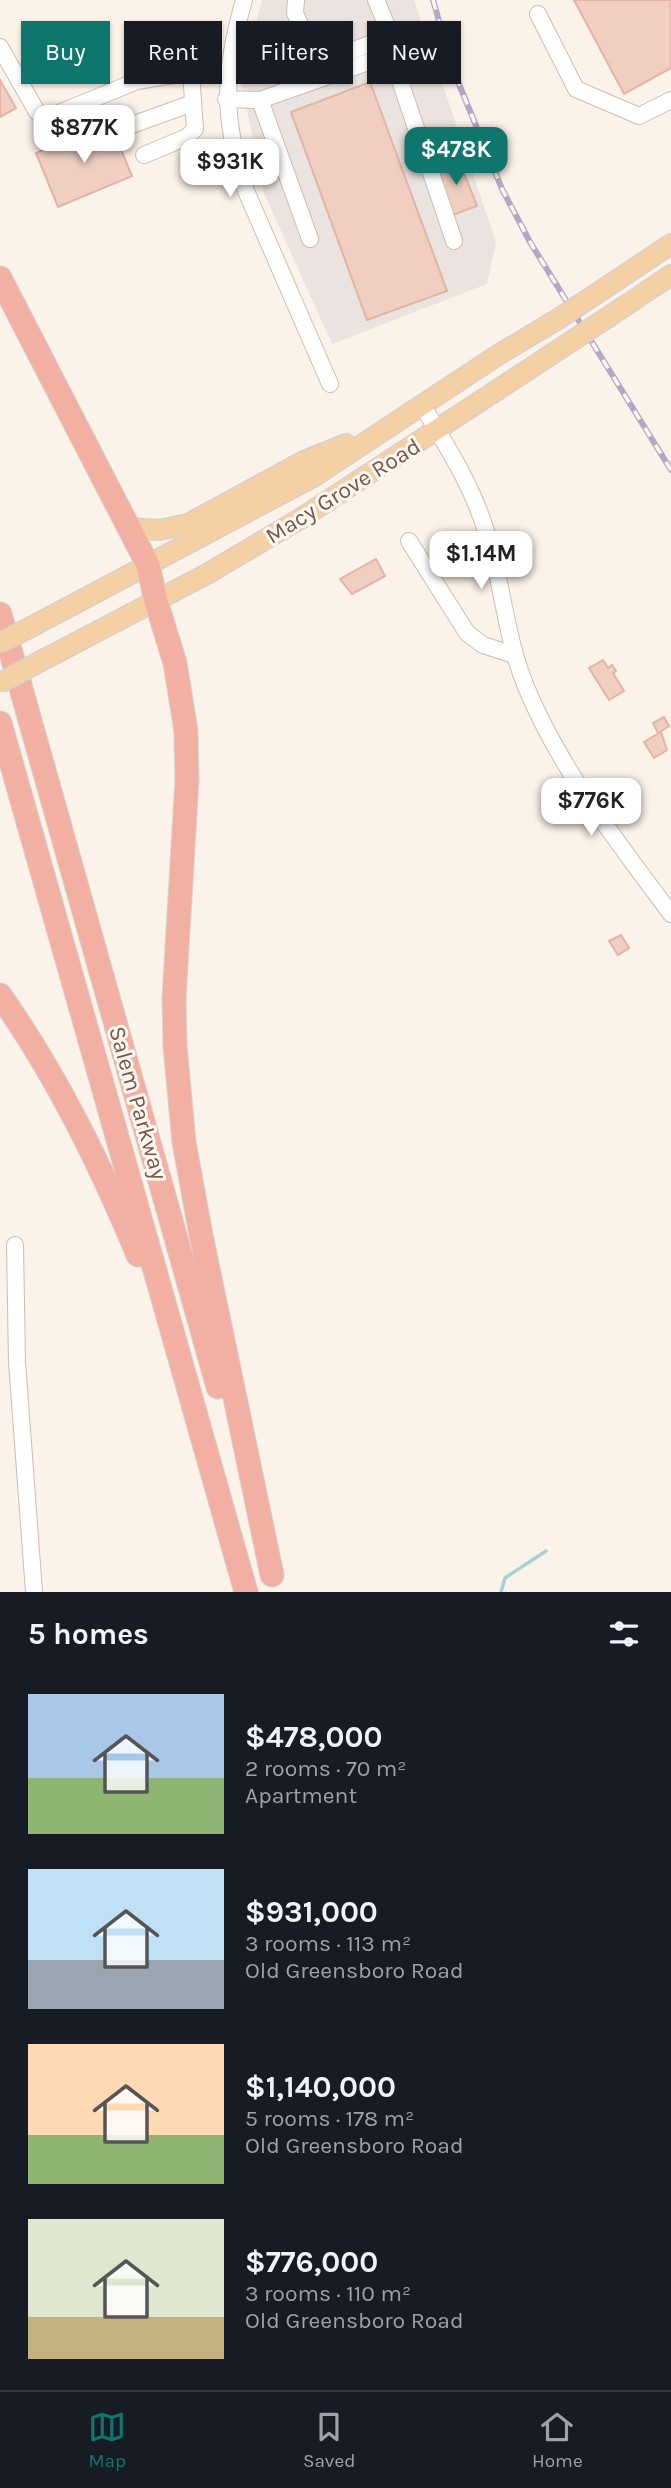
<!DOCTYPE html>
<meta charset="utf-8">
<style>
body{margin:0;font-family:Karla,sans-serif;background:#242831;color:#f1f3f6;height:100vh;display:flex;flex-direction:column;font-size:26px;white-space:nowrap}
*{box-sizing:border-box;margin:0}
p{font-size:23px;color:#9ea1a6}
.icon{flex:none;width:38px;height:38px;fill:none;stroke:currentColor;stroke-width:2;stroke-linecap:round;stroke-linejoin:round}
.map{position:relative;height:1592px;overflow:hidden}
.panel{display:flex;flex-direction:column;background:#171b24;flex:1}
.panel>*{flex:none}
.top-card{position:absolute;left:21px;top:21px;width:630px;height:63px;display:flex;gap:14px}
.price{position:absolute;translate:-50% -60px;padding:0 16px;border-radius:14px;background:#fff;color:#222;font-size:23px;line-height:46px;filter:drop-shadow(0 2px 4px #0008)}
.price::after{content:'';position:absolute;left:50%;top:42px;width:21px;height:16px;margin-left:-10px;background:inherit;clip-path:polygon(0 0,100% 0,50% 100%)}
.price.on{background:#0f766e;color:#fff}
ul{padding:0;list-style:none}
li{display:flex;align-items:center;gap:21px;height:175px;padding:0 28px}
li span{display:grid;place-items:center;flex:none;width:196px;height:140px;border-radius:0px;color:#555}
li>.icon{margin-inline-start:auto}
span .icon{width:84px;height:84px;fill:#fffc;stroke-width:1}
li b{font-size:30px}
h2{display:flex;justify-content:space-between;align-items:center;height:84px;padding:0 28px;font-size:30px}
.tag{padding:0 24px;border-radius:0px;background:#171b24;box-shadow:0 2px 5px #0004;font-size:24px;line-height:63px}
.tag.on{background:#0f766e;color:#fff}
.menu{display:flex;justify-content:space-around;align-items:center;height:98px;border-top:2px solid #363941;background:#171b24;font-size:19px;color:#9ea1a6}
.menu a{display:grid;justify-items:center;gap:4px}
.menu .on{color:#0f766e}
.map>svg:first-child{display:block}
.industrial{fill:#ebe3df}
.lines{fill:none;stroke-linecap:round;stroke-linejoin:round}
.stream{stroke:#a4d3d6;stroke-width:3.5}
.building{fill:#f0cfc2;stroke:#e1b4a3;stroke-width:2}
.minor-casing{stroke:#cfbbb1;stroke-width:18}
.major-casing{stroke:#d8d0cd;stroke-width:22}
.highway-casing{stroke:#d8d0cd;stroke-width:25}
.minor{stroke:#fff;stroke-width:16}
.major{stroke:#f6d0a5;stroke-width:19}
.highway{stroke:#f2b0a3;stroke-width:23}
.rail-casing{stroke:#b4a7c5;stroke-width:6}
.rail{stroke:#fef7ef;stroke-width:3.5;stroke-dasharray:10;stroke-linecap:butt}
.major-bridge-casing{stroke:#d8d0cd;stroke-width:22;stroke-linecap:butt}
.major-bridge{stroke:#f6d0a5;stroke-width:19}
.labels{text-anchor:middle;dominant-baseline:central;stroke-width:6;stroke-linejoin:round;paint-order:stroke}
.street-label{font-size:23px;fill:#75574d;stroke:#fef7ef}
</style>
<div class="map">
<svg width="671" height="1592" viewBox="0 0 671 1592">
<rect width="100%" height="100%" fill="#fbf2e9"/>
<polygon class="industrial" points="262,0 414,0 496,242 487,284 332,344 264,193 241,80"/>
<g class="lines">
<polyline class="stream" points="501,1592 505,1578 546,1551"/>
</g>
<g class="building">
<polygon points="574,0 671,0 671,68 624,94"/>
<polygon points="0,80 16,108 0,117"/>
<polygon points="370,82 447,291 367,320 291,112"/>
<polygon points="110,123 132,176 58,207 36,153"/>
<polygon points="458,158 477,206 453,215 435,167"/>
<polygon points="376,559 385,576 352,594 340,579"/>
<polygon points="603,660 608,668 612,665 616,671 613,673 624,691 609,700 589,668"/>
<polygon points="664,717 669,726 658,733 653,723"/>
<polygon points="661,732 667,750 654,758 644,742"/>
<polygon points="621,935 629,948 618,955 609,941"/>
</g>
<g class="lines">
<defs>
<g id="minor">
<path d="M244 0C223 73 222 118 246 191L330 384"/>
<polyline points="296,0 295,13 322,77"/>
<polyline points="538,14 576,89 639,116 671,100"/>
<polyline points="0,47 37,112 49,117 137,81 191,72 227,73"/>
<polyline points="351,67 346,53 391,36 376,0"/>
<polyline points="226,99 260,100 391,54 454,241"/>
<polyline points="260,100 310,239"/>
<polyline points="126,127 193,103"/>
<polyline points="144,155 187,137 195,129 191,72"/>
<path d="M422 405C448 448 475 490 488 538 503 587 506 638 526 687 561 771 617 841 671 914"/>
<polyline points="409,541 467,633 483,645 514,655"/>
<polyline points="15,1245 17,1362 34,1592"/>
</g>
<g id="major">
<polyline points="611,284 671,244"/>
<polyline points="625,306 671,275"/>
<polyline points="129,528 159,530 188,524 304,461 346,444"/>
<polyline points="31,627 313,477 498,355 558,319"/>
<polyline points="41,661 205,575 300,519 572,341"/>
</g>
<g id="highway">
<polyline points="0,278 148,565 156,601 175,663 186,731 187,780 174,998 175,1046 184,1142 201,1235 272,1575"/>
<polyline points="0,614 218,1387"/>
<polyline points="0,723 246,1592"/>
<path d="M0 995C57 1076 100 1164 138 1255"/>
</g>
</defs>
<use href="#minor" class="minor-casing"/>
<use href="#major" class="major-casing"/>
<use href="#highway" class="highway-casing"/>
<use href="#minor" class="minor"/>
<use href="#major" class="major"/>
<use href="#highway" class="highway"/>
<defs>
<polyline id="rail" points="433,0 452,67 502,189 530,242 671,470"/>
</defs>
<use href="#rail" class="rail-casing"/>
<use href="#rail" class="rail"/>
<defs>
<g id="major-bridge">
<polyline points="558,319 611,284"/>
<polyline points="572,341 625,306"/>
<polyline points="0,643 31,627"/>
<polyline points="0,683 41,661"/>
</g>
</defs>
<use href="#major-bridge" class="major-bridge-casing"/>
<use href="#major-bridge" class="major-bridge"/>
</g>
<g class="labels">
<g class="street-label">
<text transform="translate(343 491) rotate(-32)">Macy Grove Road</text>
<text transform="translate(138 1103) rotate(74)">Salem Parkway</text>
</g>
</g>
</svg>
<b class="price" style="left:84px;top:165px">$877K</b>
<b class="price on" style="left:456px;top:187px">$478K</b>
<b class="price" style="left:230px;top:199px">$931K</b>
<b class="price" style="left:481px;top:591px">$1.14M</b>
<b class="price" style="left:591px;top:838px">$776K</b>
<div class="top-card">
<a class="tag on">Buy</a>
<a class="tag">Rent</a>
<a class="tag">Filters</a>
<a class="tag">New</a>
</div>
</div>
<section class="panel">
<h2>5 homes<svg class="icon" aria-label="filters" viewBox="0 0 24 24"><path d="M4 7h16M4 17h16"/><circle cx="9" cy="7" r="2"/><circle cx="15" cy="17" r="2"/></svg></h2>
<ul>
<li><span style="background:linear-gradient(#a9c7e8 60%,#8fb573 0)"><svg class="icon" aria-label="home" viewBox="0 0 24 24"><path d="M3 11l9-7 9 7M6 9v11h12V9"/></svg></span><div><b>$478,000</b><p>2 rooms · 70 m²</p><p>Apartment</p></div></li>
<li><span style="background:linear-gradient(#bfe0f5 65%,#9aa5b1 0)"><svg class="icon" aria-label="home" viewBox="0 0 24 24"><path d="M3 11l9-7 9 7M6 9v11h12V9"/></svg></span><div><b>$931,000</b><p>3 rooms · 113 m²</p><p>Old Greensboro Road</p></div></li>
<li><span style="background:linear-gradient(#ffd9b3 65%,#8fb573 0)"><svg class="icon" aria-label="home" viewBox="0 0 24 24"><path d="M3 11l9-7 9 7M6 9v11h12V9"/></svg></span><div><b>$1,140,000</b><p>5 rooms · 178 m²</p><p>Old Greensboro Road</p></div></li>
<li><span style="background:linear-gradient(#dfe7d0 70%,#c2b280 0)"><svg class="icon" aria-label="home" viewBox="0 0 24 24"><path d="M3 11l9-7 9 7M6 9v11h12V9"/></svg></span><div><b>$776,000</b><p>3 rooms · 110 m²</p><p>Old Greensboro Road</p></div></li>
</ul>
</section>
<nav class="menu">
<a class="on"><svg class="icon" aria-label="map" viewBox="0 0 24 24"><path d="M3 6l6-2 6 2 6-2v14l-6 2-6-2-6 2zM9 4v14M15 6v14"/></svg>Map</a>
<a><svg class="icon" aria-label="saved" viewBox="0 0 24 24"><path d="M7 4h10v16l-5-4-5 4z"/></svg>Saved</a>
<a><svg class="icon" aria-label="home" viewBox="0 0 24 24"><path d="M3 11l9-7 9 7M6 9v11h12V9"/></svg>Home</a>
</nav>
